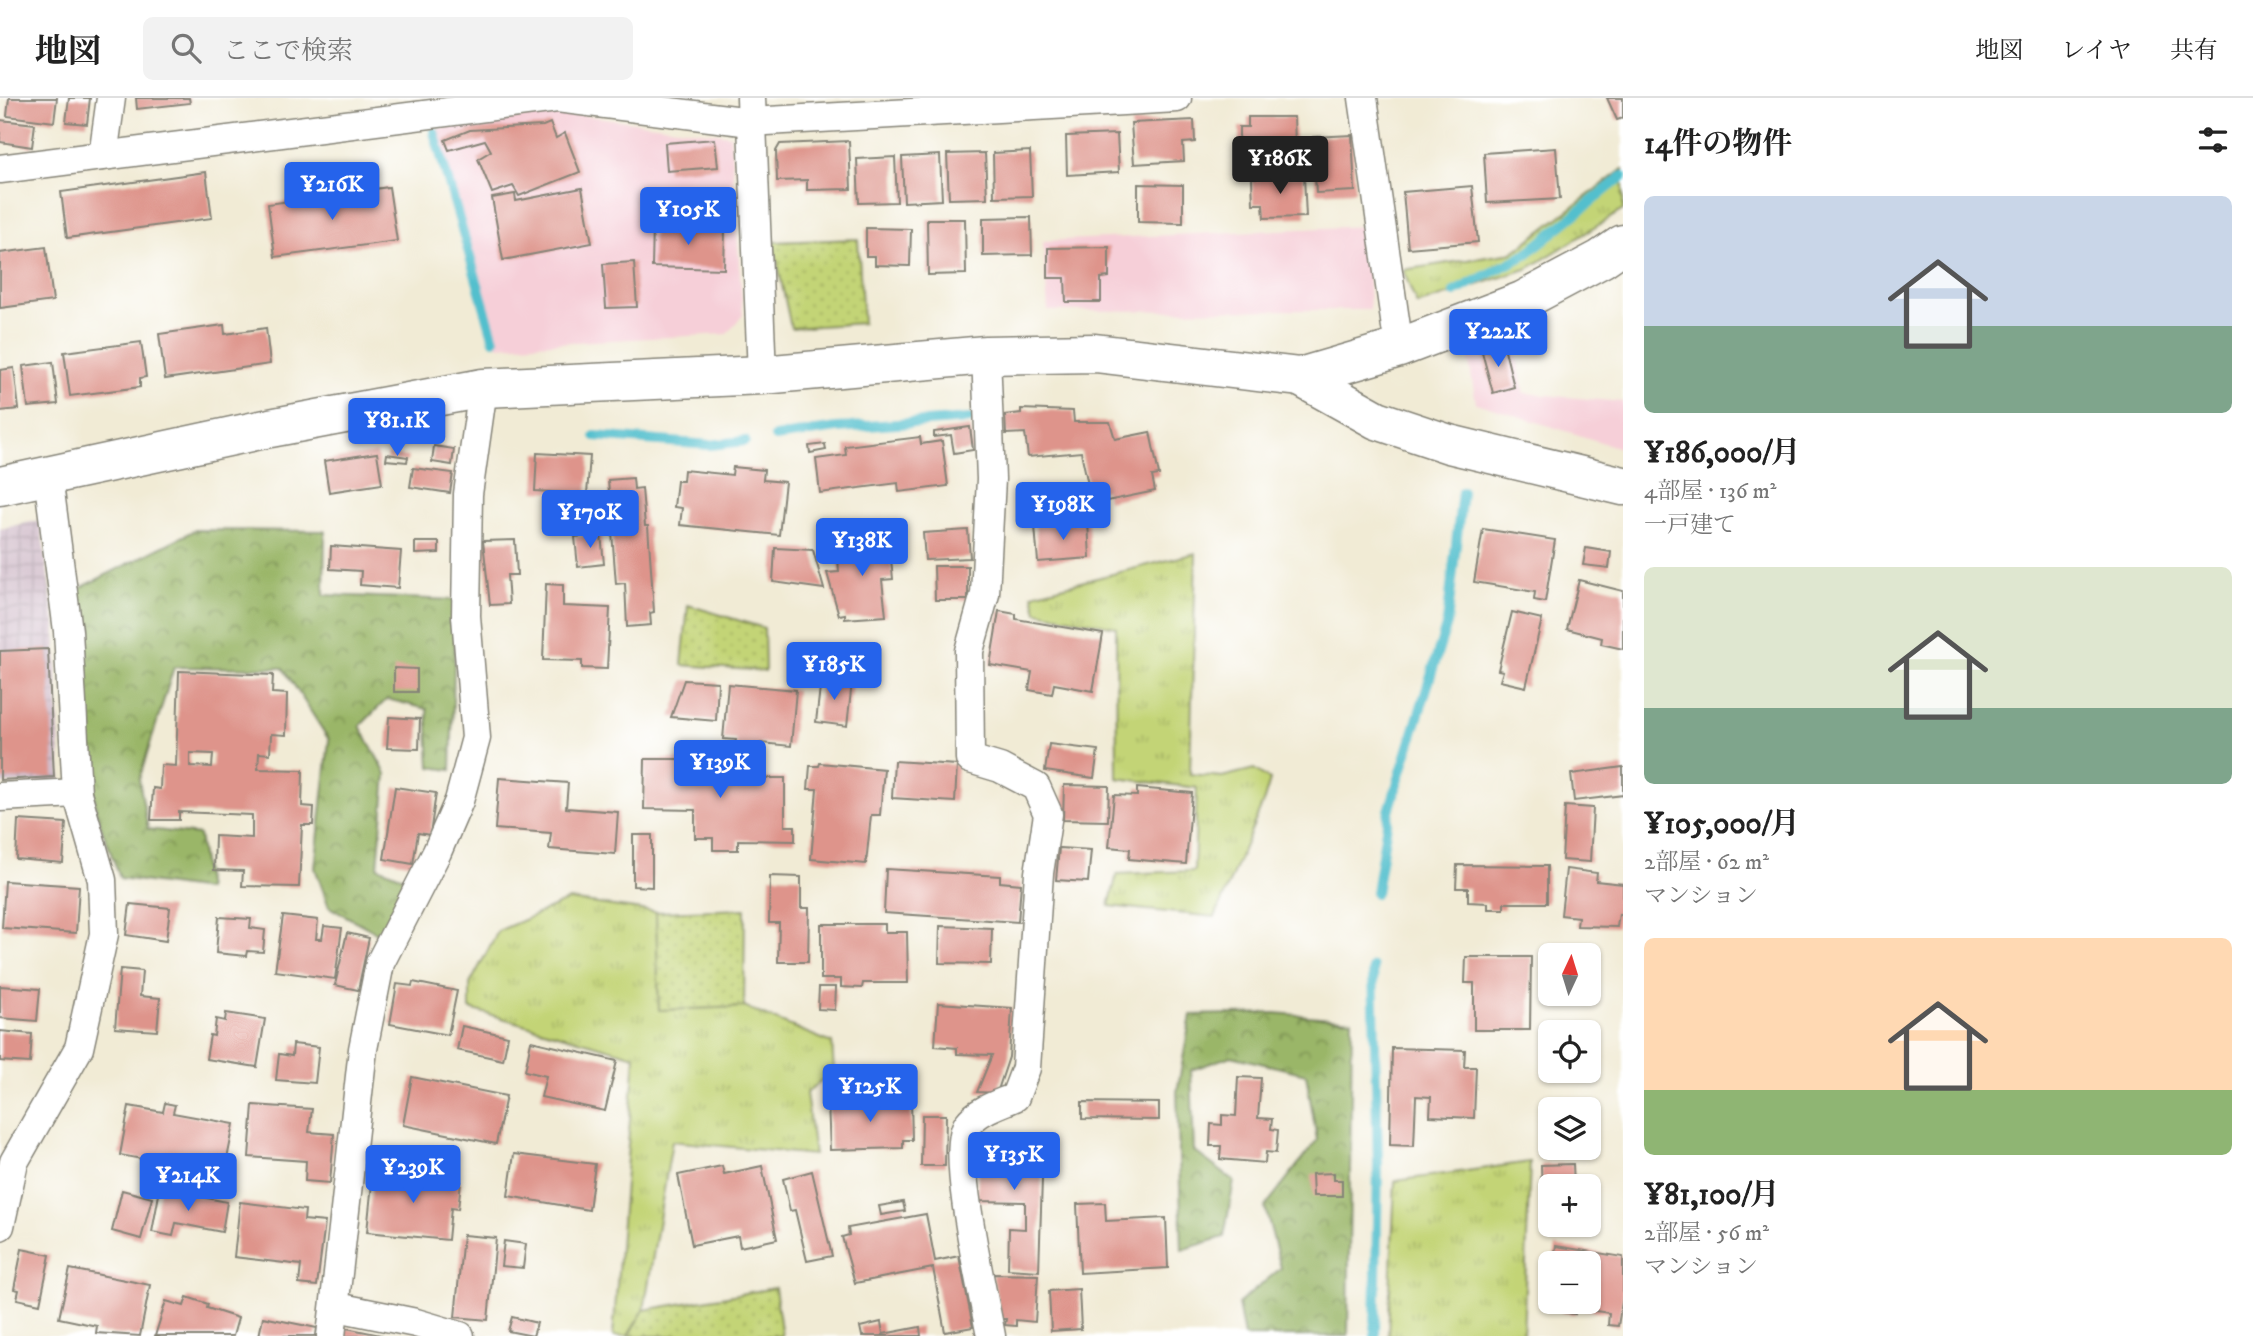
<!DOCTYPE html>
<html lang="ja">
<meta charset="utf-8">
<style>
body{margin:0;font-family:"IM FELL DW Pica","Noto Serif JP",serif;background:#f2f2f2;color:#222;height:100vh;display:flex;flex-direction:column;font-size:26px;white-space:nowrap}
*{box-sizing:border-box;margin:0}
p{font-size:23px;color:#767676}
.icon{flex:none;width:38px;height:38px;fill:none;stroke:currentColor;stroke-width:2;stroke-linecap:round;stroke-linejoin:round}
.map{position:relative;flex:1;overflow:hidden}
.panel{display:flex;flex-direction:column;background:#fff;width:630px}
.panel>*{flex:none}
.needle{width:46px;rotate:4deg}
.fabs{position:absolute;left:1538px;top:845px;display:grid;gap:14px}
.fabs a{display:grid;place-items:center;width:63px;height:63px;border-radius:10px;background:#fff;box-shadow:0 2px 5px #0004;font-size:35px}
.price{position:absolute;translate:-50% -60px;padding:0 16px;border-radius:7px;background:#2563eb;color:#fff;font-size:23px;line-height:46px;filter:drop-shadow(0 2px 4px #0008)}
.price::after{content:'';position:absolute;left:50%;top:42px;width:21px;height:16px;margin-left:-10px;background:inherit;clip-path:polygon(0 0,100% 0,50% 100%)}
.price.active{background:#222;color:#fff}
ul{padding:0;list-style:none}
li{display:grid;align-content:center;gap:14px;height:371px;padding:0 21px}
li span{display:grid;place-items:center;height:217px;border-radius:10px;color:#555}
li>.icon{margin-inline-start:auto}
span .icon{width:126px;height:126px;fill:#fffc;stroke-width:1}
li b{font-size:30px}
h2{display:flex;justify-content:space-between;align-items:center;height:84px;padding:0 21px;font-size:30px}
header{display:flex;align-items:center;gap:42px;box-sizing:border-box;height:98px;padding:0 35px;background:#fff;border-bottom:2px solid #e0e0e0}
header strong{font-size:33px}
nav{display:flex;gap:38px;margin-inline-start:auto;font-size:24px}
.search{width:490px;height:63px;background:#f2f2f2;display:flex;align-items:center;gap:18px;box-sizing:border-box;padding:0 24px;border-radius:10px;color:#767676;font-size:26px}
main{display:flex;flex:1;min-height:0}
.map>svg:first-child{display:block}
.built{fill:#f6cfd8}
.industrial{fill:url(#industrial-grid)}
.grass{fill:url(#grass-tufts);stroke:#707849;stroke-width:2}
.forest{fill:url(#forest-crowns);stroke:#5b6942;stroke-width:2}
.garden{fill:url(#garden-dots);stroke:#707849;stroke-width:2}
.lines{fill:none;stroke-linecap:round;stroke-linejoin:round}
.stream{stroke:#53bfcd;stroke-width:10}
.building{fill:#de948b;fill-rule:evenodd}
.street-casing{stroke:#868478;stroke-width:31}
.secondary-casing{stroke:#868478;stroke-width:41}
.street{stroke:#fff;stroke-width:28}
.secondary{stroke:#fff;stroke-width:38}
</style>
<header>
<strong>地図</strong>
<div class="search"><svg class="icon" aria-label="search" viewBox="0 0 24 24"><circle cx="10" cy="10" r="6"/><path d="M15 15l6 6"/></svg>ここで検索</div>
<nav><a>地図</a><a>レイヤ</a><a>共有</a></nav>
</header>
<main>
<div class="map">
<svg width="1623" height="1238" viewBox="0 0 1623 1238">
<defs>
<pattern id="industrial-grid" width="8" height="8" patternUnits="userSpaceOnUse" patternTransform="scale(1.75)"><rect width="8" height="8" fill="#d1bdca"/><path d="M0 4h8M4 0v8" fill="none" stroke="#b3a2ad"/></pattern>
<pattern id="grass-tufts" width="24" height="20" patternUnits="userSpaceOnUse" patternTransform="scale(1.75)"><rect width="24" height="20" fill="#c3d476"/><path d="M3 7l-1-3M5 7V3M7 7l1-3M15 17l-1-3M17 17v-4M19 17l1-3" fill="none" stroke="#a7b566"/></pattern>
<pattern id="forest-crowns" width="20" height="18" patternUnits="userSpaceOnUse" patternTransform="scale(1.75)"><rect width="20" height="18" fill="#9ab667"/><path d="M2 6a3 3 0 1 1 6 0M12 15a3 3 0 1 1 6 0" fill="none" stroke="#7d9354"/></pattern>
<pattern id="garden-dots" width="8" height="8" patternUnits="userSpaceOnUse" patternTransform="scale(1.75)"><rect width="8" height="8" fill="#c3d476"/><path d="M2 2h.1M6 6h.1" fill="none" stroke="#a7b566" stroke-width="1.8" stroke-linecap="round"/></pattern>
</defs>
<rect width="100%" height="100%" fill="#fff"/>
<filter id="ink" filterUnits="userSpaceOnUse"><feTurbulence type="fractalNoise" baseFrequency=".0143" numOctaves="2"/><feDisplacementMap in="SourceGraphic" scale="14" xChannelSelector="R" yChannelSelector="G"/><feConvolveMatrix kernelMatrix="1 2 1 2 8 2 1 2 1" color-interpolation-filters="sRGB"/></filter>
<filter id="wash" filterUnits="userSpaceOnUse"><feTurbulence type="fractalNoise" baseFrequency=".00686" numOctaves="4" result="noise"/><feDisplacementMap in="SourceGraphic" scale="28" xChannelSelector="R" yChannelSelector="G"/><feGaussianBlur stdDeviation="1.57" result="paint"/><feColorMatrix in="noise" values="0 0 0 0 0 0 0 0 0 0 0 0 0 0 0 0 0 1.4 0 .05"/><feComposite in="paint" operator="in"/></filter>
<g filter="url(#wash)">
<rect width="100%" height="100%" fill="#f1ebd5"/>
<g class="built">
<polygon points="559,14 730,37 743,217 727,236 498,248 434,31"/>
<polygon points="1367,128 1370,212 1048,213 1043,143"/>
<polygon points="1512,234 1524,295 1623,304 1623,351 1476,305 1467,252"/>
</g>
<polygon class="industrial" points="40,422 55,525 61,683 0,686 0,431"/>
<g class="grass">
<polygon points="1623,71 1623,112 1529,170 1417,207 1403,172 1512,155"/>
<polygon points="1196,455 1190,676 1222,679 1254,671 1270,682 1264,702 1215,819 1109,808 1117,776 1194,773 1197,690 1117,680 1116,529 1037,514 1033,496"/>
<polygon points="569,802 656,814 659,912 744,909 832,945 834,974 806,995 814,1057 672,1043 644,1212 628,1238 613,1238 635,958 470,911 470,886 498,833"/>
<polygon points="1530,1064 1523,1238 1388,1238 1395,1083"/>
</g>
<g class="forest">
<polygon points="195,432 325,433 324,497 456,502 451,672 430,669 427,611 387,601 360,628 386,676 378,769 411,782 381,837 329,809 315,770 329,642 283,570 174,569 139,682 148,731 199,737 207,792 120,780 96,714 76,492"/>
<polygon points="1275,915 1352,922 1348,1238 1244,1238 1238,1206 1281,1170 1265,1109 1317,1042 1306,976 1231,958 1191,972 1194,1053 1234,1083 1224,1139 1182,1152 1177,994 1191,917"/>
</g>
<g class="garden">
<polygon points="858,141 863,225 791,230 773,144"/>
<polygon points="688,507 764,530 765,573 682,567"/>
<polygon points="745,811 744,909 659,912 656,814"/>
<polygon points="775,1190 782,1238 628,1238 644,1212"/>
</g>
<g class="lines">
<g class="stream">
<polyline points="434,34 494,242"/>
<polyline points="1454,194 1525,157 1623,78"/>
<polyline points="595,338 710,347 745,343"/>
<polyline points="775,339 837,330 970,321"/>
<polyline points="1376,795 1389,713 1447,525 1462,394"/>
<polyline points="1373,869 1378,1066 1375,1238"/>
</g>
</g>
<g id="blocks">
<g class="building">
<polygon points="9,0 57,0 54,24 7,18"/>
<polygon points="69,0 90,0 87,26 66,24"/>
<polygon points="136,0 189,0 190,5 137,11"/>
<polygon points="1607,0 1623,0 1623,20 1617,22"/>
<polygon points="1248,19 1294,19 1295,46 1239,47 1239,29 1248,29"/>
<polygon points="0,22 35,26 32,49 0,44"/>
<polygon points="1194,22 1195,44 1183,45 1184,63 1134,66 1131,25"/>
<polygon points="550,25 556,40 565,35 580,74 519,98 513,88 492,95 478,61 491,53 485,42 449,52 445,42 470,32 543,28"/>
<polygon points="1117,36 1119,74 1067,77 1066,38"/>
<polygon points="1352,37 1355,93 1316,95 1313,39"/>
<polygon points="715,41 718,69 667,73 665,45"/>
<polygon points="849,43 851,91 807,92 807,82 777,83 776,53 780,46"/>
<polygon points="1556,50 1560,101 1487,105 1484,55"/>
<polygon points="1030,53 1032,98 994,99 993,55"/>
<polygon points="985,55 987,100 949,101 947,56"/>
<polygon points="940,57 942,102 904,104 902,59"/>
<polygon points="895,59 897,104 859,105 857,61"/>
<polygon points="206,74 212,120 67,140 61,94"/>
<polygon points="1304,78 1306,119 1264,120 1263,106 1253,106 1252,80"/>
<polygon points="1138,86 1183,87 1183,125 1138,124"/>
<polygon points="1472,88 1478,144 1408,150 1403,94"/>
<polygon points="389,89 397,143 275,159 268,106"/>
<polygon points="582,90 592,145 503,162 492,100 515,96 516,103"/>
<polygon points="1031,119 1032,157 983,158 983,120"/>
<polygon points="927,121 965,121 966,176 928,177"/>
<polygon points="653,127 725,129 724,171 652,169"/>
<polygon points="866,130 911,131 910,168 875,167 875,158 866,158"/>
<polygon points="46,149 53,203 0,210 0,155"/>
<polygon points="1109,149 1109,179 1101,180 1101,204 1066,204 1065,180 1048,180 1048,150"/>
<polygon points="634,164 637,209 606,210 603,166"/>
<polygon points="224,227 225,236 266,230 270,266 165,281 159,236"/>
<polygon points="141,244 146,279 140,280 140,289 70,298 64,254"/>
<polygon points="1504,248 1514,289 1493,295 1482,254"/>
<polygon points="53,264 58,306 28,309 23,268"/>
<polygon points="14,270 19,311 0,313 0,272"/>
<polygon points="1021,311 1073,313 1074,324 1110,324 1115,341 1150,334 1159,377 1152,378 1155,393 1107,403 1105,392 1090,396 1081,354 1028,359 1025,335 1006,336 1005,317 1021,315"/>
<polygon points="970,329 973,352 954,355 951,337 934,339 934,334"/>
<polygon points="920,339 921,346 942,343 948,388 899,394 898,385 820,395 816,361 846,357 845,348"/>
<polygon points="825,346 826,352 810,355 809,348"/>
<polygon points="434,348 454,351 452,367 432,364"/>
<polygon points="377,355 382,386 329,394 324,363"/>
<polygon points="537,355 590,358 587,396 535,393"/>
<polygon points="387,356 408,359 407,364 386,362"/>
<polygon points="733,369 764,372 763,382 785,384 779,437 680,427 682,410 674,409 677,383 683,383 684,372 732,377"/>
<polygon points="413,370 453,375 450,395 410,389"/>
<polygon points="633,380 634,391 642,390 645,428 648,428 654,514 650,515 651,527 627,529 625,485 616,486 608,382"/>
<polygon points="1088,424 1090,460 1038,464 1035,428"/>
<polygon points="1483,431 1555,442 1545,504 1534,502 1535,494 1474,484"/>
<polygon points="968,432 970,460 925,462 923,435"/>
<polygon points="601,436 604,466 578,469 575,439"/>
<polygon points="889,441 893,481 882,482 886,518 845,521 845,516 839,517 827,475 839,474 837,445"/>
<polygon points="515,442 517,477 507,477 509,506 490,507 483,443"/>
<polygon points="415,444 439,444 439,455 415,456"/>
<polygon points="331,448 401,453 398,490 360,487 361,473 330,471"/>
<polygon points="775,450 813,452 824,491 773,484"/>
<polygon points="1586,450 1611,454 1609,470 1583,467"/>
<polygon points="934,468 968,468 968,502 935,502"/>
<polygon points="1579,482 1623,493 1623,551 1601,546 1602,540 1567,531"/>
<polygon points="546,486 563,487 563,508 610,510 607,571 582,570 582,563 543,562"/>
<polygon points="999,513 1016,516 1016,521 1103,536 1093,593 1054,586 1052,596 1029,592 1032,574 990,567"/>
<polygon points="1512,514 1542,521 1526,589 1500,583 1503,573 1498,572"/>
<polygon points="48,551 54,679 0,682 0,553"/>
<polygon points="394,570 417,571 417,594 394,594"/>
<path d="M179 573 273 577 272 595 287 596 286 637 271 636 270 656 259 655 258 671 303 672 302 708 314 709 313 727H302L299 789 242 788 243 773 214 772 215 738 252 740V717L179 714V722H151L153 690 160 691 161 667 176 668ZM190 655 213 656 212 669 190 668Z"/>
<polygon points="821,581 852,584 847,628 816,624"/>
<polygon points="684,582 718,584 716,623 671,619"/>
<polygon points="728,586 796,592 791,648 761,645 760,654 735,651 736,642 723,641"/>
<polygon points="389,619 420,621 419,651 387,650"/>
<polygon points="1049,646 1098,652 1094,680 1045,673"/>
<polygon points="645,661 719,661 719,672 761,673 761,680 785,680 785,728 795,728 795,743 738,742 738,752 713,752 713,740 695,740 695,712 644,711"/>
<polygon points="894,663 957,667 955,704 892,700"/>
<polygon points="820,665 884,671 880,717 871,717 866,766 811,761 817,691 808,691 810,668 819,668"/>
<polygon points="1623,669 1623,697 1574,703 1571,676"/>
<polygon points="499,680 568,685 566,710 618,714 615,756 549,751 551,735 495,731"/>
<polygon points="1064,687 1109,688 1108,723 1063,722"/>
<polygon points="395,689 436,695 430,737 418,735 413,766 384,761"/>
<polygon points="1137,690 1192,695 1186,766 1129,761 1130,751 1109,749 1114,697 1137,698"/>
<polygon points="1565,708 1593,710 1590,764 1562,762"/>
<polygon points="18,722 66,725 63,765 16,761"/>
<polygon points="633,737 652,737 652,789 633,788"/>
<polygon points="1059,750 1091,752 1088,784 1056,782"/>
<polygon points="1457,767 1547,768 1547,805 1504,805 1504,811 1488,811 1488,805 1468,804 1468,790 1456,790"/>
<polygon points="886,771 1000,778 1000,784 1021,786 1018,824 884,815"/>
<polygon points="1566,771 1597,775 1596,783 1623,786 1623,817 1619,816 1617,829 1577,828 1578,819 1561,817"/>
<polygon points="770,778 801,779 801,810 809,810 808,864 778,864 779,825 769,825"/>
<polygon points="5,783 79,788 76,835 2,830"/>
<polygon points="130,806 170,810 166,843 126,837"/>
<polygon points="283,818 318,822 316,841 322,841 324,828 342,830 335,881 275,873"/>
<polygon points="219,819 251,821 250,830 265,832 263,854 247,853 246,858 216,855"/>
<polygon points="821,826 885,826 885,834 907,834 908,885 863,885 862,890 841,889 841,881 821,881"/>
<polygon points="940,828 992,830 991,866 939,865"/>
<polygon points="347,835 369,840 358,892 335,887"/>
<polygon points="1466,859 1531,859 1530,932 1474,932 1474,885 1465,885"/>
<polygon points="120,871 142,873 140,898 160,900 157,933 115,930"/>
<polygon points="413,884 457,893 448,937 390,926 397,886 412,888"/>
<polygon points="0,888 40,891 37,923 0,920"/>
<polygon points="819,889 836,889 835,912 818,911"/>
<polygon points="938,905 1012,910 1009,959 997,995 977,994 992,957 957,956 957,950 935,948"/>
<polygon points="226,915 265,921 257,969 206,961 210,937 214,938 216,921 225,923"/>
<polygon points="462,928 508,938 503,962 457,952"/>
<polygon points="0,933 32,936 30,965 0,963"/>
<polygon points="531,943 617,963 605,1013 541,999 546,978 525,973"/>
<polygon points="293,946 319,949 315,985 276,982 279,956 292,958"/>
<polygon points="1392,950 1465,952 1464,969 1476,969 1474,1020 1430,1018 1431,999 1416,998 1414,1048 1390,1047"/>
<polygon points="412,979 506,998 496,1046 403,1027"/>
<polygon points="1238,979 1261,980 1258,1020 1272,1021 1271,1031 1278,1032 1276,1055 1266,1054 1265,1065 1220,1061 1221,1048 1210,1048 1211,1026 1222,1027 1222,1017 1236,1018"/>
<polygon points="911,1001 912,1042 903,1042 903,1050 830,1052 828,1004"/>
<polygon points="1082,1004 1159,1005 1159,1022 1082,1021"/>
<polygon points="165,1005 175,1007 173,1015 234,1026 224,1076 120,1057 129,1008 163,1014"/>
<polygon points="253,1007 312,1011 309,1034 334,1036 330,1085 305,1083 306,1063 249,1059"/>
<polygon points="922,1017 946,1017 945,1068 921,1068"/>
<polygon points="979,1037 1015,1039 1015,1048 1043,1050 1039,1173 1008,1171 1009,1130 1025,1131 1025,1104 977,1103"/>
<polygon points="514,1056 595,1066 589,1112 508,1098"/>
<polygon points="1573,1066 1574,1088 1550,1088 1550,1127 1574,1127 1575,1130 1543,1130 1541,1067"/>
<polygon points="722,1068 724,1076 762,1068 777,1141 740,1149 738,1138 692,1147 678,1077"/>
<polygon points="414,1072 450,1076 449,1083 461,1084 458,1111 451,1110 448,1142 367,1134 373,1075 414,1079"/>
<polygon points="812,1073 832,1158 807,1163 795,1112 790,1113 783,1081"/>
<polygon points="1334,1075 1334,1082 1342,1082 1342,1098 1313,1098 1312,1076"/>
<polygon points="160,1091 227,1104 222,1134 176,1125 173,1138 152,1134"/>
<polygon points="122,1092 152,1100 141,1141 112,1133"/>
<polygon points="240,1104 305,1112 304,1122 325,1124 317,1188 299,1186 301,1167 234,1159"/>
<polygon points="903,1104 905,1113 881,1117 879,1108"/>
<polygon points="1105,1105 1106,1123 1166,1120 1168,1170 1080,1175 1077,1106"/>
<polygon points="926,1116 935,1163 959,1158 973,1229 945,1234 933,1170 855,1185 842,1139 849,1137 848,1130"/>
<polygon points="463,1137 496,1140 488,1222 455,1219"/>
<polygon points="504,1143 526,1146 523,1170 501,1168"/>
<polygon points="1556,1148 1623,1159 1623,1198 1618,1228 1608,1227 1609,1215 1576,1210 1575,1216 1561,1214 1562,1207 1553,1206 1589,1204 1589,1166 1553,1166"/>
<polygon points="22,1151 50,1157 40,1206 17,1201 19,1192 14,1191"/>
<polygon points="70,1171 150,1187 140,1238 96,1235 97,1228 59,1220"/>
<polygon points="992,1176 1038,1177 1035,1224 1016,1222 1016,1228 1005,1227 1006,1221 1001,1221"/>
<polygon points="1079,1191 1081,1231 1051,1233 1049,1193"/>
<polygon points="187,1199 208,1206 207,1210 238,1220 233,1238 155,1238 166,1203 184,1208"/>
<polygon points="263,1219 317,1230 316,1238 259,1238"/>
<polygon points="512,1219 537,1225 533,1238 508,1233"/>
<polygon points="881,1224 883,1236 920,1229 921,1238 862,1238 860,1229"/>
<polygon points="346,1230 381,1237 380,1238 344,1238"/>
</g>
</g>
</g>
<g filter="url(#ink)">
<use href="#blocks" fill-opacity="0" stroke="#868478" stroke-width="2"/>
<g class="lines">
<defs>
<g id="street">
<polyline points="751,0 762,277"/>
<polyline points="1363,0 1399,250"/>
<polyline points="103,58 111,0"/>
<polyline points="0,71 557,0 751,24 1177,0"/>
<path d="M986 257 991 381 985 496 969 553 970 661 1000 670 1036 689 1048 716 1039 775 1026 970 1015 999C999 1006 978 1012 968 1026 949 1052 984 1200 991 1238"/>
<polyline points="0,699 77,695"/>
<polyline points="0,1128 14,1064 79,950 104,836 102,782 77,695 68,533 48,378"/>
<polyline points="337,1209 416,1225 460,1238"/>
<polyline points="331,1238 363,951 380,865 437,754 459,703 476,640 466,518 468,396 483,290"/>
</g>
<g id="secondary">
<polyline points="1300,279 1377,322 1449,346 1623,388"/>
<polyline points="0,388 270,330 483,290 762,277 986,257 1095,255 1300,279 1399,250 1522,203 1601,161 1623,146"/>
</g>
</defs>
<use href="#street" class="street-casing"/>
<use href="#secondary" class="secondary-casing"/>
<use href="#street" class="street"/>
<use href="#secondary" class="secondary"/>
</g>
</g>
</svg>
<div class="fabs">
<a><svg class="needle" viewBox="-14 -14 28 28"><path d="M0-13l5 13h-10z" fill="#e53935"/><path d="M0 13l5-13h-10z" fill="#767676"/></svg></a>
<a><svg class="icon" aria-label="locate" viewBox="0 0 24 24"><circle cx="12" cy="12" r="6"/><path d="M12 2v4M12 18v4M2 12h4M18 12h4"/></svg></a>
<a><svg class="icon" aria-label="layers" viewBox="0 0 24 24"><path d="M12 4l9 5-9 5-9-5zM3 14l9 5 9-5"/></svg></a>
<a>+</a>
<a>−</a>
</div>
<b class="price active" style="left:1280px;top:98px">¥186K</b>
<b class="price" style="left:332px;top:124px">¥216K</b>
<b class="price" style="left:688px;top:149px">¥105K</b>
<b class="price" style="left:1498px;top:271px">¥222K</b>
<b class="price" style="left:397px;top:360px">¥81.1K</b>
<b class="price" style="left:1063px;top:444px">¥198K</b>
<b class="price" style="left:590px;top:452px">¥170K</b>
<b class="price" style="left:862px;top:480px">¥138K</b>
<b class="price" style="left:834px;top:604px">¥185K</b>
<b class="price" style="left:720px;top:702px">¥139K</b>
<b class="price" style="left:870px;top:1026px">¥125K</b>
<b class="price" style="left:1014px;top:1094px">¥135K</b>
<b class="price" style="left:413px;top:1107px">¥239K</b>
<b class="price" style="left:188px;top:1115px">¥214K</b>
</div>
<section class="panel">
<h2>14件の物件<svg class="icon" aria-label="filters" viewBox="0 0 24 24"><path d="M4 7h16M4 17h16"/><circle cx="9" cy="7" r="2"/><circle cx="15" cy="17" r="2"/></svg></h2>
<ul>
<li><span style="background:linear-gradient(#c9d6e8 60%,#7fa58c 0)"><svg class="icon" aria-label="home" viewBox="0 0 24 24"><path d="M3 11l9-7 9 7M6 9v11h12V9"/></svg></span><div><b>¥186,000/月</b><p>4部屋 · 136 m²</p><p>一戸建て</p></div></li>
<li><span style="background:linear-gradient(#dfe7d0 65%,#7fa58c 0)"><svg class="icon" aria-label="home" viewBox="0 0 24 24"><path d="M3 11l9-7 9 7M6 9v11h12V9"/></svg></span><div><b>¥105,000/月</b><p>2部屋 · 62 m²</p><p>マンション</p></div></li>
<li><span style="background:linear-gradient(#ffd9b3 70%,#8fb573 0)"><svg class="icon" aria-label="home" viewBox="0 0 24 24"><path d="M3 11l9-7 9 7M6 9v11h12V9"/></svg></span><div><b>¥81,100/月</b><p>2部屋 · 56 m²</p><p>マンション</p></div></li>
</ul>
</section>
</main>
